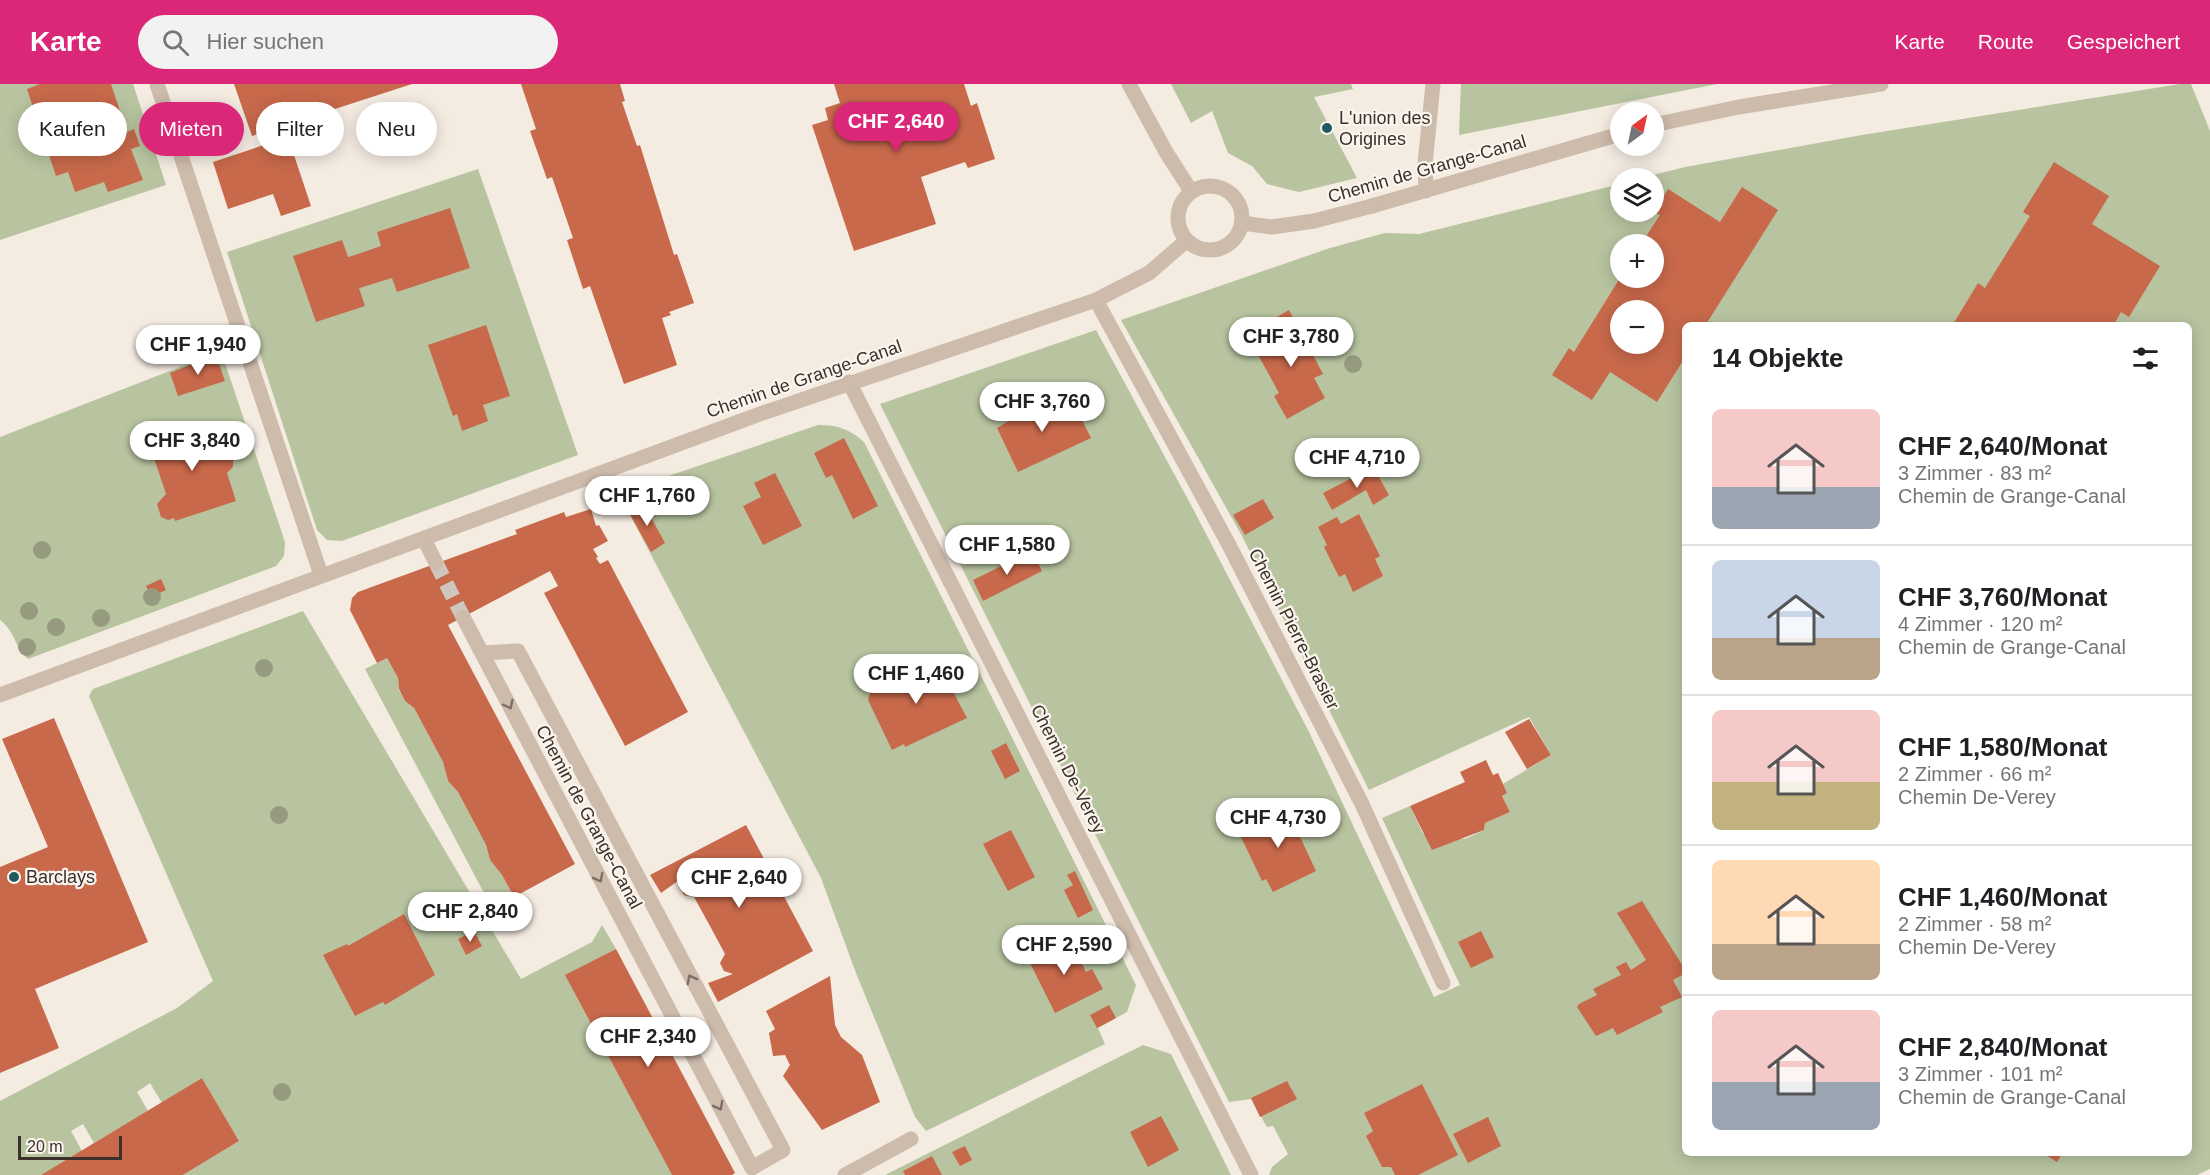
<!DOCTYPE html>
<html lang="de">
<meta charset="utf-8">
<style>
body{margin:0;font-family:Arial,sans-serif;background:#f2f2f2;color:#202124;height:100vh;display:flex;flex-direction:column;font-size:22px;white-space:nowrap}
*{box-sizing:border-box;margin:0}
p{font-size:20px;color:#757577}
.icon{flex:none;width:33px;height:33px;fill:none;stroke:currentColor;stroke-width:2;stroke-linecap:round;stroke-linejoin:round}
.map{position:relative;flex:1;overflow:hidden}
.side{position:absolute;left:1682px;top:238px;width:510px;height:834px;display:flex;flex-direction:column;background:#fff;border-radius:9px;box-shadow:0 3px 15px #0003}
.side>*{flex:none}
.hud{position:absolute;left:18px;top:18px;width:570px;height:54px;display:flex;gap:12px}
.needle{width:39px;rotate:33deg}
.controls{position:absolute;left:1610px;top:18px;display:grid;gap:12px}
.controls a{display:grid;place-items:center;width:54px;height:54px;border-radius:50%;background:#fff;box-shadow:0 3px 15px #0003;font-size:30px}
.scale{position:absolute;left:18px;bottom:15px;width:104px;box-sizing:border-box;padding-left:6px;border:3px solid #3b302b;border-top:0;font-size:16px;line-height:21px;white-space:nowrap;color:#3b302b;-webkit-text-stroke:4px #fbf5ee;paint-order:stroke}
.price{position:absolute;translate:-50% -51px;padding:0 14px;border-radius:21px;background:#fff;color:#222;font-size:20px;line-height:39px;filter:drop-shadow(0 2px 3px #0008)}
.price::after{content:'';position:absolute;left:50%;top:36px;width:18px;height:14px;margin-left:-9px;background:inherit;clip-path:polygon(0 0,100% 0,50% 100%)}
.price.selected{background:#db2777;color:#fff}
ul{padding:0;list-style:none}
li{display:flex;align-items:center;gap:18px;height:150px;padding:0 30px}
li+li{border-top:2px solid #e0e0e0}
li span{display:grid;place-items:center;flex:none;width:168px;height:120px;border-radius:9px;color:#555}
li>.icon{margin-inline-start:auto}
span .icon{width:72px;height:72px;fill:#fffc;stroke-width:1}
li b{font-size:26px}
h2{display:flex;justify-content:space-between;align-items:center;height:72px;padding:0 30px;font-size:26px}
.pill{padding:0 21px;border-radius:27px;background:#fff;box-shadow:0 3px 15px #0003;font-size:21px;line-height:54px}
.pill.selected{background:#db2777;color:#fff}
header{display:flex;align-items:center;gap:36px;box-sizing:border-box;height:84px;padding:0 30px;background:#db2777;color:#fff}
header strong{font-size:28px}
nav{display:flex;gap:33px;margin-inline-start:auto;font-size:21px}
.search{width:420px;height:54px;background:#f2f2f2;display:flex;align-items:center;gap:15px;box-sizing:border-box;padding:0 21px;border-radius:33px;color:#757577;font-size:22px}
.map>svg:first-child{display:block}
.green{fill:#b8c4a0;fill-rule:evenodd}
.building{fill:#c8694b;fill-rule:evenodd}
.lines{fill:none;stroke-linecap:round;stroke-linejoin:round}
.minor-tunnel{stroke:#cfc6bd;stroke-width:15;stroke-dasharray:15 8;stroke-linecap:butt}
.minor{stroke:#cdbbac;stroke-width:15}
.minor-bridge{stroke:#cdbbac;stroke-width:15}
.tree{fill:#969b7f}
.oneway{stroke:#7d6f65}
.poi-dot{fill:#1f5a5e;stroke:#fbf5ee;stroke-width:2}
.labels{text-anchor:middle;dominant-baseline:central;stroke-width:4.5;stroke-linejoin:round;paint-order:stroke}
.poi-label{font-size:18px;fill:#3b302b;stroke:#fbf5ee;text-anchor:start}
.street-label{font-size:18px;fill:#3b302b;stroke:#fbf5ee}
</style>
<header>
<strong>Karte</strong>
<div class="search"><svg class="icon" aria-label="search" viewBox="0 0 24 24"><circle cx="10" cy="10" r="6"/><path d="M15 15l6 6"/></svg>Hier suchen</div>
<nav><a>Karte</a><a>Route</a><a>Gespeichert</a></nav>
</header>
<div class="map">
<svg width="2210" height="1091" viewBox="0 0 2210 1091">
<rect width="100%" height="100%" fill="#f4ebe1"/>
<g class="green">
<polygon points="0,0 133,0 166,101 0,156"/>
<polygon points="1171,0 1351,0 1353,5 1314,13 1357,94 1299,108 1267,100 1252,82 1228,69 1212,27 1191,39"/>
<polygon points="1461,0 1717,0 1459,51"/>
<path d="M2180 0H2191L2210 47V1085L2197 1091H1269L1272 1083 1288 1070 1273 1042 1267 1043 1251 1015 1229 1018 880 320 1096 246 1191 421 1309 648 1434 913 1460 901 1382 734 1410 722 1423 750 1465 755 1484 746 1485 739 1510 728 1502 712 1507 709 1503 700 1551 671 1529 633 1369 706 1242 452 1121 236 1330 164 1385 149 1419 150 1620 100V128H1653V94H1641L1685 83 1862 51ZM1620 160H1653V194H1620ZM1620 226H1653V260H1620ZM1684 242H2188V1070H1684Z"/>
<polygon points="478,85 578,371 342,457 327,456 317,446 227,168"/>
<path d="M221 267 285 458 284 472 276 482 28 575C14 563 16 548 0 536V353Z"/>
<path d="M818 341C838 341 849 345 864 358L1136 901 1127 928 1098 944 1105 960 926 1047 915 1033 856 889 821 794 628 427 643 419 642 401Z"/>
<polygon points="303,527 521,895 592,858 602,841 616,865 566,892 672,1091 183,1091 239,1057 202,994 162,1019 150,999 137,1008 148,1027 94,1059 83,1040 71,1047 82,1067 42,1091 0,1091 0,1017 177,924 213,897 89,612 93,605"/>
<polygon points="387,574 398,594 399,606 405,617 414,624 443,678 448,697 458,708 486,761 490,776 502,791 514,813 492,824 365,585"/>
<polygon points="1143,961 1171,970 1231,1091 885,1091"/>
</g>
<g class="building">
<polygon points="40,0 111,0 127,48 134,45 140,62 131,65 143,96 108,108 104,98 75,108 68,88 56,92 27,5"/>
<polygon points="234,0 412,0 252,52"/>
<polygon points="521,0 620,0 625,17 622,18 637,62 640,61 674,171 677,170 694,219 669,228 671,231 662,234 677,281 624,300 590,202 583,205 567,156 573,154 552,93 547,95 530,47 536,45"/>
<polygon points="834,0 964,0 971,22 977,19 995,75 968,84 965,78 921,93 936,140 854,167 812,41 828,36 825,24 840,19"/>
<polygon points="288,53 311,122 281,132 273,110 228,125 213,78"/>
<polygon points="2054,78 2109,112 2092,140 2160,182 2129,233 2121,228 2113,242 1952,242 1978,199 1985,204 2008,167 2030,132 2023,128"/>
<path d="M1742 103 1778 126 1705 242H1684V275L1657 318 1610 288 1592 316 1552 291 1569 264 1574 268 1620 194H1653V160H1641L1660 131 1654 128 1668 105 1720 138ZM1620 226H1653V260H1620Z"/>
<polygon points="450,124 470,184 397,208 392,194 363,203 359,204 365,222 316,238 293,172 342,156 348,173 352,172 381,162 377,148"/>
<polygon points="1289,226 1323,290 1314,294 1325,314 1287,335 1274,312 1279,309 1255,265 1283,247 1275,234"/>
<polygon points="486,241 510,312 483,321 488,337 462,347 457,330 453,332 428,261"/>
<polygon points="216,271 225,297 178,312 170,289"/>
<polygon points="1058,308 1071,332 1078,328 1091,354 1018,388 997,344"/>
<polygon points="210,337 220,368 228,369 233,374 233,383 227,389 236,417 175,437 174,434 168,436 161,433 157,420 166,410 148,356"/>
<polygon points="844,354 878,422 853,435 832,391 826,394 814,369"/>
<polygon points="1365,367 1373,379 1356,389 1349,377"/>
<polygon points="1373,383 1389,411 1373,421 1366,406 1332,426 1323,409"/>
<polygon points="775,389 802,442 763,461 743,422 761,413 754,399"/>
<polygon points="1263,415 1274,434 1245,451 1233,431"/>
<polygon points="643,419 665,459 651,468 628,427"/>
<polygon points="591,425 596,442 599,441 608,457 593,465 598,473 596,474 600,480 608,476 688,628 625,662 544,509 558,502 550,487 448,541 575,780 514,813 502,791 490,776 486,761 458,708 448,697 443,678 414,624 405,617 399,605 398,594 387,574 377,579 350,526 352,514 358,508 517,450 515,446 564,428 566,433"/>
<polygon points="1359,430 1380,472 1375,475 1383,492 1353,508 1345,490 1339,493 1324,463 1327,461 1318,443 1337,433 1341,440"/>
<polygon points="1032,467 1042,487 983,517 973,496"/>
<polygon points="161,495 166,506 151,513 146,502"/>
<polygon points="933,570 967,634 905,663 904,660 892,666 868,616 870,609 912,588 909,582"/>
<polygon points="54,634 148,858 35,905 59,964 0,989 0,783 48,763 2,655"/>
<polygon points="1529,635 1551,671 1527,685 1505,648"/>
<polygon points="1006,659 1020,687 1005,695 991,667"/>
<polygon points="1486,676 1493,691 1498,689 1503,700 1507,709 1502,712 1510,728 1485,739 1484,746 1432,766 1410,722 1465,698 1460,688"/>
<polygon points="1285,721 1316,787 1273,808 1266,795 1262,797 1240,751 1255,744 1251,736"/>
<polygon points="746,741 813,867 718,918 708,899 733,890 724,887 720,879 725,870 710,842 694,813 684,811 679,803 682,794 661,809 650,791"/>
<polygon points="1011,746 1035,793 1008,807 983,760"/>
<polygon points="1075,787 1093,826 1078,834 1064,806 1073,801 1067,791"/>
<polygon points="1642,817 1684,884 1684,890 1673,896 1682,913 1660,923 1663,928 1617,951 1613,944 1596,952 1577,923 1579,920 1597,911 1593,905 1621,891 1616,883 1626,878 1631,886 1646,876 1617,829"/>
<polygon points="404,830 435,891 385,921 383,918 355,932 323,871 347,860 348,862"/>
<polygon points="474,847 482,862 466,871 458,855"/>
<polygon points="1481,847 1494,873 1471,884 1458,858"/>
<polygon points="1069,854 1086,888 1092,885 1103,905 1055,929 1028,875"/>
<polygon points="616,865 735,1089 732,1091 672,1091 565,891"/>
<polygon points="830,892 835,941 841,953 862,971 880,1018 822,1046 783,992 790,981 785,971 773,972 769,949 775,945 766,927"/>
<polygon points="1109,921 1116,934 1097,944 1090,931"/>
<polygon points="202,994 239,1057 183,1091 41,1091"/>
<polygon points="1287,997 1297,1015 1260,1033 1251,1014"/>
<polygon points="1422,1000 1458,1071 1418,1091 1395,1091 1391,1083 1382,1083 1366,1052 1373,1047 1364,1029"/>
<polygon points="1161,1032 1179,1066 1148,1083 1130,1048"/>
<polygon points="1488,1033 1501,1062 1468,1079 1453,1050"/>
<polygon points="965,1062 972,1076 960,1082 952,1068"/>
<polygon points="2044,1070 2062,1070 2057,1078"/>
<polygon points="932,1072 942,1091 905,1091 903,1087"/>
</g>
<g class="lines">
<polyline class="minor-tunnel" points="436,479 463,533"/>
<g class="minor">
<polyline points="157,0 321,491"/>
<polyline points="1129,0 1166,68 1191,107"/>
<polyline points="1653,41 1739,23 1881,0"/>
<circle cx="1210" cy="134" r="32"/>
<polyline points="1426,107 1425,80 1433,0"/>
<polyline points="1372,122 1620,50"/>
<polyline points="1242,139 1272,143 1314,137"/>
<polyline points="1096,216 1229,461 1362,720 1443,899"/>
<polyline points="849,298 1251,1091"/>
<polyline points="424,455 436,479"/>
<polyline points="463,533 752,1084 783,1066 518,567 482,569"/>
<polyline points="0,611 760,330 1096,216 1149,189 1186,157"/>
<polyline points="845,1091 911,1055"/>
</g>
<polyline class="minor-bridge" points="1314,137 1372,122"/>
</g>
<g class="tree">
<circle cx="1353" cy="280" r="9"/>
<circle cx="42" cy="466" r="9"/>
<circle cx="152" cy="513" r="9"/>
<circle cx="29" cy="527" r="9"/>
<circle cx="101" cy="534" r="9"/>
<circle cx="56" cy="543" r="9"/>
<circle cx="27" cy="563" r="9"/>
<circle cx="264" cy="584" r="9"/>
<circle cx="279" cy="731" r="9"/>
<circle cx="282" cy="1008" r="9"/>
</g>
<defs><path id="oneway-chevron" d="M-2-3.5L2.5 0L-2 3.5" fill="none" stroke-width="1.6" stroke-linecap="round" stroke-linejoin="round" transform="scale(1.5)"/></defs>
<g class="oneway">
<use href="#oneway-chevron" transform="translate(509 621) rotate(63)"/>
<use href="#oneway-chevron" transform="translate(599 794) rotate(62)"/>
<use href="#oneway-chevron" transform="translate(691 895) rotate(-118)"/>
<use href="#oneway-chevron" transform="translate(719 1022) rotate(62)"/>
</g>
<g class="poi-dot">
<circle cx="1327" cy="44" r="6"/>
<circle cx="14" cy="793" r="6"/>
</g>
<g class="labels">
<g class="poi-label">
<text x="1339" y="34">L'union des<tspan x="1339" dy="21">Origines</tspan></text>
<text x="26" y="793">Barclays</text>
</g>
<g class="street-label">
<text transform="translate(1427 85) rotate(-16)">Chemin de Grange-Canal</text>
<text transform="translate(804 295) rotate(-19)">Chemin de Grange-Canal</text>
<text transform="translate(1294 545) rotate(63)">Chemin Pierre-Brasier</text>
<text transform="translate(1068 685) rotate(63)">Chemin De-Verey</text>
<text transform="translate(589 733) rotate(62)">Chemin de Grange-Canal</text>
</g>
</g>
</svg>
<div class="controls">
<a><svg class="needle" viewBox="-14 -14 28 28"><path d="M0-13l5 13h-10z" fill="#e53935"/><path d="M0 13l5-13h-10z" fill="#757577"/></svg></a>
<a><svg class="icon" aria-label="layers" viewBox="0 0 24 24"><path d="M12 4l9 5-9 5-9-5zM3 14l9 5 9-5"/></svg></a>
<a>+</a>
<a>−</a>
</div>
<div class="scale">20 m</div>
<b class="price selected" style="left:896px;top:69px">CHF 2,640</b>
<b class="price" style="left:1291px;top:284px">CHF 3,780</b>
<b class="price" style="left:198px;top:292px">CHF 1,940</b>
<b class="price" style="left:1042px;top:349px">CHF 3,760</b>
<b class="price" style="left:192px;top:388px">CHF 3,840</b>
<b class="price" style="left:1357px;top:405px">CHF 4,710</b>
<b class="price" style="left:647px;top:443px">CHF 1,760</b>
<b class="price" style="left:1007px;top:492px">CHF 1,580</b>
<b class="price" style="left:916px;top:621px">CHF 1,460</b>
<b class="price" style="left:1278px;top:765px">CHF 4,730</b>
<b class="price" style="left:739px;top:825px">CHF 2,640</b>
<b class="price" style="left:470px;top:859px">CHF 2,840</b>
<b class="price" style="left:1064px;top:892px">CHF 2,590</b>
<b class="price" style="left:648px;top:984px">CHF 2,340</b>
<div class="hud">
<a class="pill">Kaufen</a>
<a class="pill selected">Mieten</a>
<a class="pill">Filter</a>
<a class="pill">Neu</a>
</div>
<section class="side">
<h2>14 Objekte<svg class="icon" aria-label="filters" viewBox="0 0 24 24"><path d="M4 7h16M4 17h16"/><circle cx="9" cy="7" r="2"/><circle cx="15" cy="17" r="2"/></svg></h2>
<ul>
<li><span style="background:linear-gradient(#f6c9c9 65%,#9aa5b1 0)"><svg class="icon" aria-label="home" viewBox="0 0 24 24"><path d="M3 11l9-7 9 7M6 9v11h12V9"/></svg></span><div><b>CHF 2,640/Monat</b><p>3 Zimmer · 83 m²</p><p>Chemin de Grange-Canal</p></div></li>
<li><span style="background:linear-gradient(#c9d6e8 65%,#b9a48a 0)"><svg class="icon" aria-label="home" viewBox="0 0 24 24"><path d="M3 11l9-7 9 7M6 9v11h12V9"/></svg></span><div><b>CHF 3,760/Monat</b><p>4 Zimmer · 120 m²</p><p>Chemin de Grange-Canal</p></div></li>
<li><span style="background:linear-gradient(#f6c9c9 60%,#c2b280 0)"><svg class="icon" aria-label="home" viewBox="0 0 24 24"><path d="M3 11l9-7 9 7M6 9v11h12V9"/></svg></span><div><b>CHF 1,580/Monat</b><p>2 Zimmer · 66 m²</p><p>Chemin De-Verey</p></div></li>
<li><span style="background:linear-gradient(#ffd9b3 70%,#b9a48a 0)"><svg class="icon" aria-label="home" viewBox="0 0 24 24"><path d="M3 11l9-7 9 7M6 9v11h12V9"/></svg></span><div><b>CHF 1,460/Monat</b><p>2 Zimmer · 58 m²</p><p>Chemin De-Verey</p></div></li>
<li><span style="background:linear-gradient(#f6c9c9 60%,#9aa5b1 0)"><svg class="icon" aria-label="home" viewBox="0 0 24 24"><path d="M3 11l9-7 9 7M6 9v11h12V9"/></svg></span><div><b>CHF 2,840/Monat</b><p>3 Zimmer · 101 m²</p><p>Chemin de Grange-Canal</p></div></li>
</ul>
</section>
</div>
